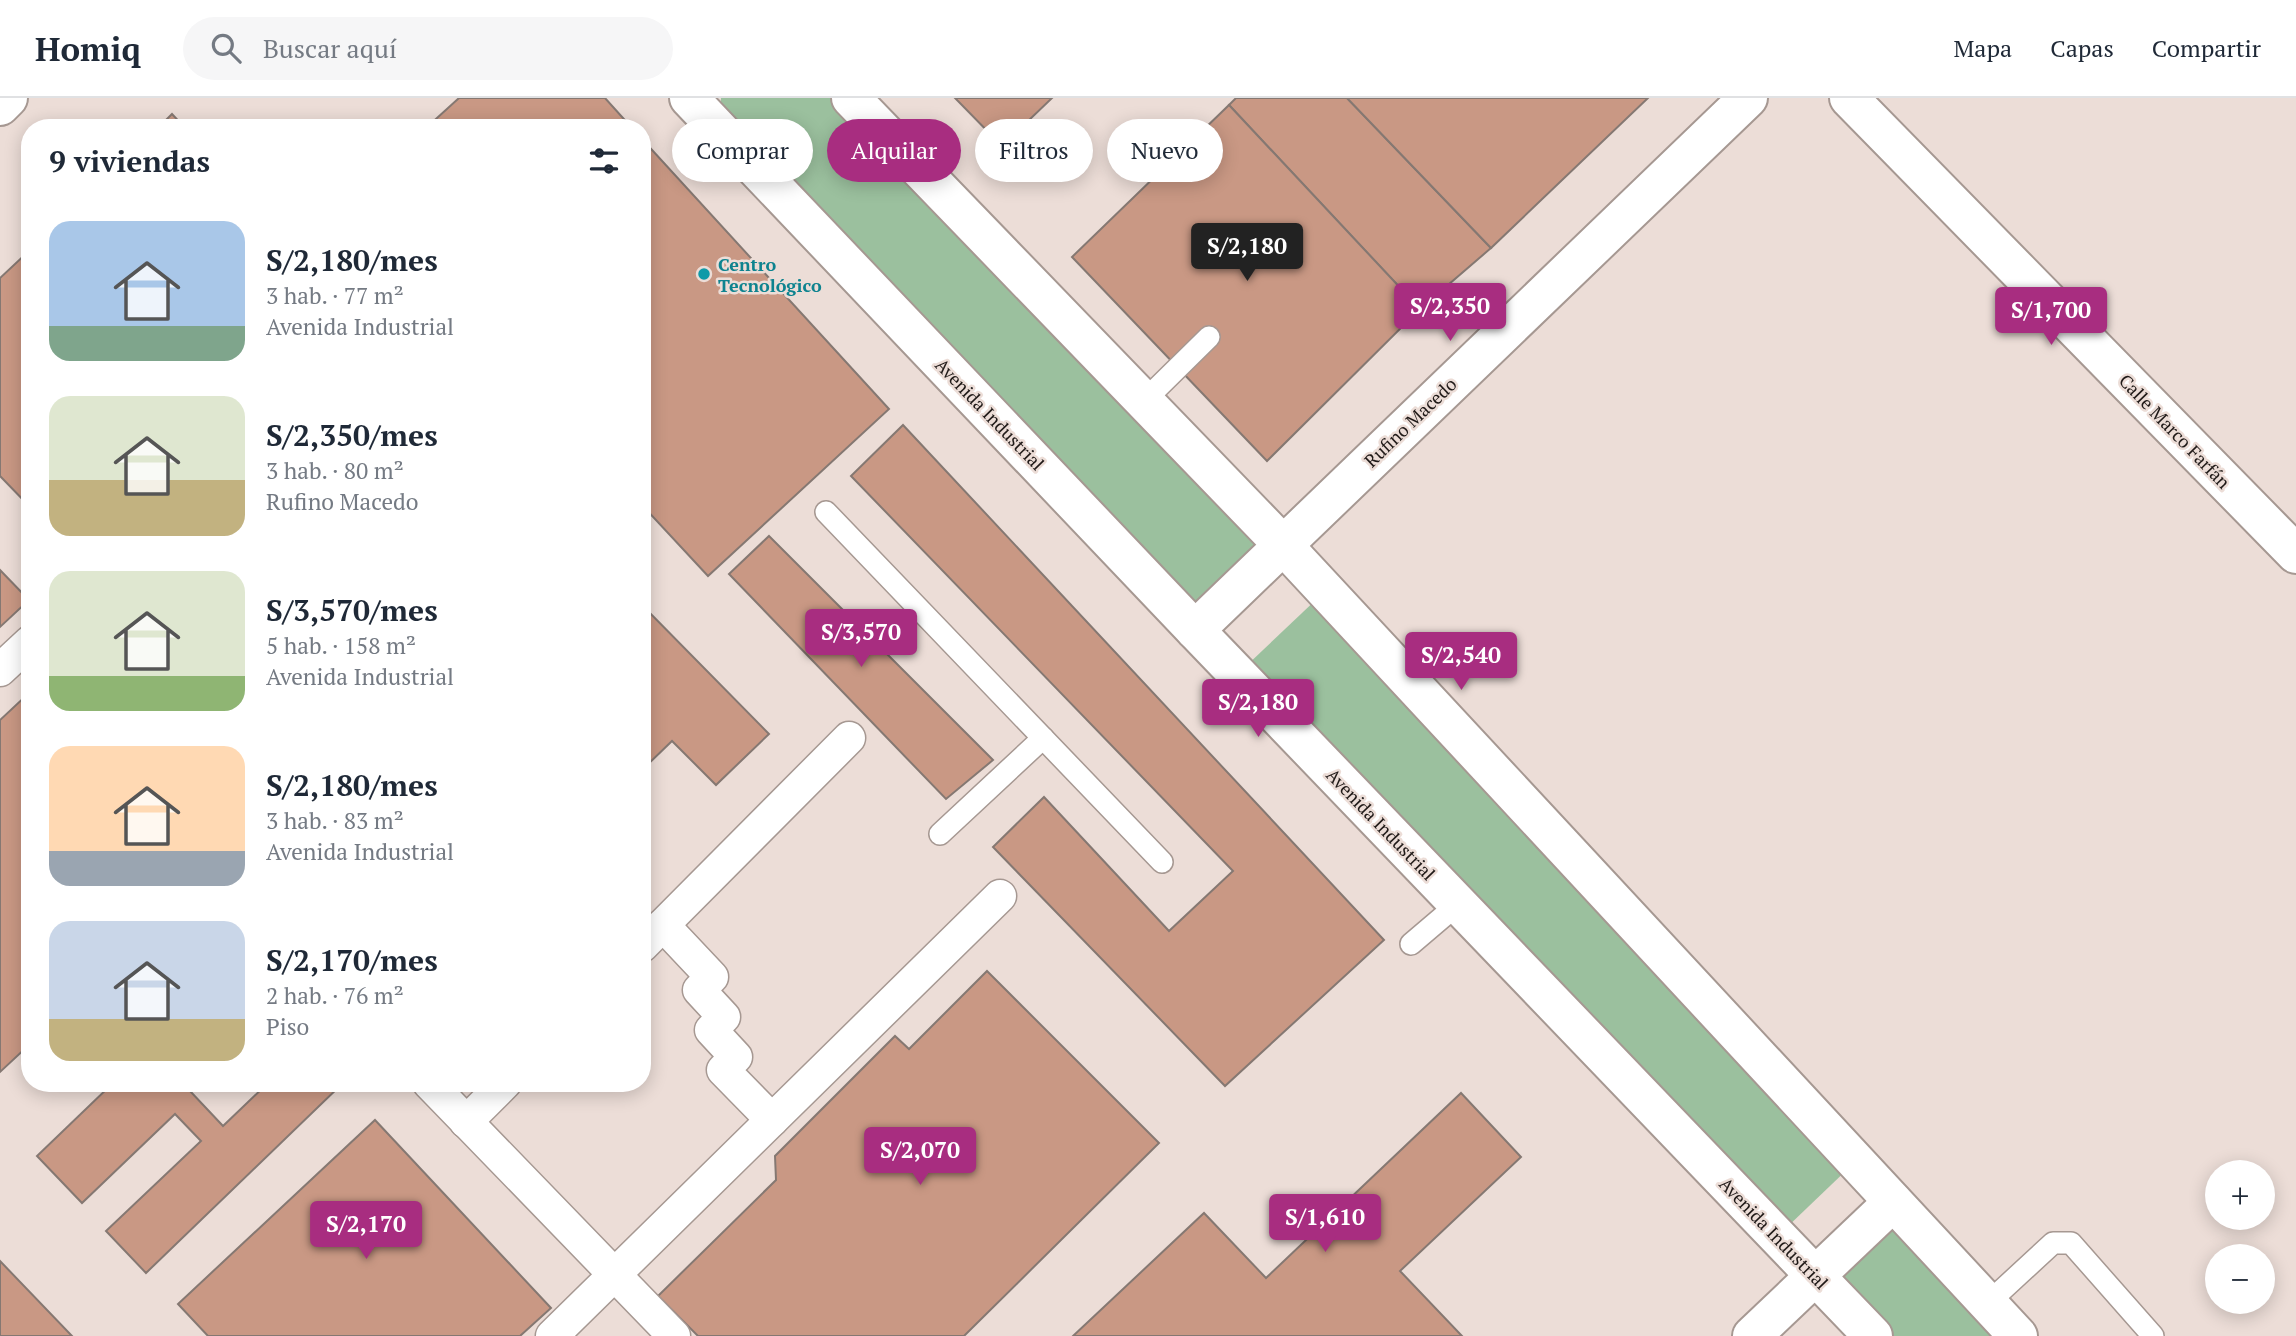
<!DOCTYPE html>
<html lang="es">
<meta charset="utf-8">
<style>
body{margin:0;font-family:"PT Serif",serif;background:#f6f6f7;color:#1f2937;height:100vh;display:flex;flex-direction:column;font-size:26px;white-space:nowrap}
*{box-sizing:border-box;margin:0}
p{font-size:23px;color:#747a83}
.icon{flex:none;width:38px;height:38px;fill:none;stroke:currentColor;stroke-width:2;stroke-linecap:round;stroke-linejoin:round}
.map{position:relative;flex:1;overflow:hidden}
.details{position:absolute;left:21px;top:21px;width:630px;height:973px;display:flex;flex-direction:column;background:#fff;border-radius:28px;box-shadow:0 4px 18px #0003}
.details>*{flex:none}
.top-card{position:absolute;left:672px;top:21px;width:665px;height:63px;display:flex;gap:14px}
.buttons{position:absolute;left:2205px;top:1062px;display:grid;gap:14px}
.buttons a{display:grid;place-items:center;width:70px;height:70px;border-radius:50%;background:#fff;box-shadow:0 4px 18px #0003;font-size:35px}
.price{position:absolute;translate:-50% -60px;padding:0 16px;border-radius:7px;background:#a82d80;color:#fff;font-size:23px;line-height:46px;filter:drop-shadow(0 2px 4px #0008)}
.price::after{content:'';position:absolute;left:50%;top:42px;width:21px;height:16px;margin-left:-10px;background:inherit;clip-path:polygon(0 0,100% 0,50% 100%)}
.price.current{background:#222;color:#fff}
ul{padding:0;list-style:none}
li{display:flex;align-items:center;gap:21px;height:175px;padding:0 28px}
li span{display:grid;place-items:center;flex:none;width:196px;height:140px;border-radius:21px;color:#555}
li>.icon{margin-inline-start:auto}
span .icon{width:84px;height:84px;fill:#fffc;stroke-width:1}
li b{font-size:30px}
h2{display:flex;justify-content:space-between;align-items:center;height:84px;padding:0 28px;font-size:30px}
.tag{padding:0 24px;border-radius:32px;background:#fff;box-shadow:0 4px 18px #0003;font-size:24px;line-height:63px}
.tag.current{background:#a82d80;color:#fff}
header{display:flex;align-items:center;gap:42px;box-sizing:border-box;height:98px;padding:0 35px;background:#fff;border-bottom:2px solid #e0e1e3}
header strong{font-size:33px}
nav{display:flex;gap:38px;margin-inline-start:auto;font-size:24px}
.search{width:490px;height:63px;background:#f6f6f7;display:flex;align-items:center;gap:18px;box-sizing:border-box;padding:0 24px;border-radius:38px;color:#747a83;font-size:26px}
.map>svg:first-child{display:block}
.green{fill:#9bc09e}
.building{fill:#c99884;stroke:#857872;stroke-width:2}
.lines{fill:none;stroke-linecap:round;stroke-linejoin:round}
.service-casing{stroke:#a69892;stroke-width:24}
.pedestrian-casing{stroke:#a69892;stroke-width:35}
.minor-casing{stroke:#a69892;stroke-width:42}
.secondary-casing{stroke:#a69892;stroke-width:42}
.service{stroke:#fff;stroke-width:21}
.pedestrian{stroke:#fff;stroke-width:32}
.minor{stroke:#fff;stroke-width:38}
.secondary{stroke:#fff;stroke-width:38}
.culture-dot{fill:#0f9aa8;stroke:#ecddd7;stroke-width:2.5}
.labels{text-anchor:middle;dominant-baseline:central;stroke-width:5;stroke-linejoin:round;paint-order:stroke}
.culture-label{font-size:18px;font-weight:bold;fill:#0d838f;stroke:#ecddd7;text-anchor:start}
.street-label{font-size:18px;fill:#201a18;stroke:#ecddd7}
</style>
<header>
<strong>Homiq</strong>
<div class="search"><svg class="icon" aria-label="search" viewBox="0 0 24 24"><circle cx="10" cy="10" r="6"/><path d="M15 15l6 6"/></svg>Buscar aquí</div>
<nav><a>Mapa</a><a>Capas</a><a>Compartir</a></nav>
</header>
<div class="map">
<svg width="2296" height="1238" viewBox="0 0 2296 1238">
<rect width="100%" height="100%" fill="#ecddd7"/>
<g class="green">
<polygon points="721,0 847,0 1274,445 1193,522 719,27"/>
<polygon points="1321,497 1854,1065 1784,1132 1244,570"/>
<polygon points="1905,1116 2020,1238 1885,1238 1833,1184"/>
</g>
<g class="building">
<polygon points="459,0 605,0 632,30 426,30"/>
<polygon points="955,0 1052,0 1002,48"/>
<polygon points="1236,0 1347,0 1491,150 1420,211 1229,7"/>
<polygon points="1347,0 1648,0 1491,150"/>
<polygon points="1229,7 1420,211 1267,363 1072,159"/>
<polygon points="172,16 185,30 158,30"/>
<polygon points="642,41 889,311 708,478 642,407"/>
<polygon points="30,152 30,409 0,378 0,180"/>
<polygon points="903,327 1384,842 1225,988 993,749 1044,699 1169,833 1233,773 851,378"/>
<polygon points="769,438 993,662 946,701 729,476"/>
<polygon points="0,472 29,502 0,529"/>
<polygon points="642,507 769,636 716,687 672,643 642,672"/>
<polygon points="30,594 30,946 0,974 0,622"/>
<polygon points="987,873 1159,1045 964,1238 698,1238 658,1198 776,1082 775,1058 895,938 909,951"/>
<polygon points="113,985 198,985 190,993 223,1028 268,985 343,985 146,1175 106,1133 201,1043 175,1016 82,1105 37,1058"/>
<polygon points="1461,995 1521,1059 1400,1173 1462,1238 1073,1238 1204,1115 1266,1180"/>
<polygon points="375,1022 551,1210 520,1238 208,1238 178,1206"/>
<polygon points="0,1163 72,1238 0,1238"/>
</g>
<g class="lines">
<defs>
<g id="service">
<polyline points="1144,303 1209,239"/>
<polyline points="826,414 1162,764"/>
<polyline points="940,736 1043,640"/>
<polyline points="1411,846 1458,806"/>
<polyline points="1988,1205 2053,1145 2071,1145 2153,1238"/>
</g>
<g id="pedestrian">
<polyline points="0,572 30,544"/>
<polyline points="663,827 712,879 699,892 724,919 711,932 736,959 723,972 772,1022"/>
<polyline points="642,848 849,640"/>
<polyline points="429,985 674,1238"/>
<polyline points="466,1024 505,985"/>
<polyline points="552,1238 1000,798"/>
</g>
<g id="minor">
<polyline points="1849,0 2296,456"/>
<polyline points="0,8 8,0"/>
<polyline points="1195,532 1748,0"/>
<polyline points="1752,1238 1893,1104"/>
</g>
<g id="secondary">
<polyline points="689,0 1195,532 1873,1238"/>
<polyline points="851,0 1283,447 2018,1238"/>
</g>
</defs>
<use href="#service" class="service-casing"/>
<use href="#pedestrian" class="pedestrian-casing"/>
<use href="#minor" class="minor-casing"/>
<use href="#secondary" class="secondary-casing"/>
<use href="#service" class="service"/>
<use href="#pedestrian" class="pedestrian"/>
<use href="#minor" class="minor"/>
<use href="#secondary" class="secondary"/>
</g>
<circle class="culture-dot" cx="704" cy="176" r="7"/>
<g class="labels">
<g class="culture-label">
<text x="718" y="166">Centro<tspan x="718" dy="21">Tecnológico</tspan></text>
</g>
<g class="street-label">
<text transform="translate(990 316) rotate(46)">Avenida Industrial</text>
<text transform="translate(1410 324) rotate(-44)">Rufino Macedo</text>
<text transform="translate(2175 333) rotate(46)">Calle Marco Farfán</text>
<text transform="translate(1381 726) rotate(46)">Avenida Industrial</text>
<text transform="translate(1774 1135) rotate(46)">Avenida Industrial</text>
</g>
</g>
</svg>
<div class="buttons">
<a>+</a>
<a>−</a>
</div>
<b class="price current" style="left:1247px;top:185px">S/2,180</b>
<b class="price" style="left:1450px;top:245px">S/2,350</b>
<b class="price" style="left:2051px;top:249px">S/1,700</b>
<b class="price" style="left:861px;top:571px">S/3,570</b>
<b class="price" style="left:1461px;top:594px">S/2,540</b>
<b class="price" style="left:1258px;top:641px">S/2,180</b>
<b class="price" style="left:920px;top:1089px">S/2,070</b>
<b class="price" style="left:1325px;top:1156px">S/1,610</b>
<b class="price" style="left:366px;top:1163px">S/2,170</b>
<div class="top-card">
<a class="tag">Comprar</a>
<a class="tag current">Alquilar</a>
<a class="tag">Filtros</a>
<a class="tag">Nuevo</a>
</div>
<section class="details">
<h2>9 viviendas<svg class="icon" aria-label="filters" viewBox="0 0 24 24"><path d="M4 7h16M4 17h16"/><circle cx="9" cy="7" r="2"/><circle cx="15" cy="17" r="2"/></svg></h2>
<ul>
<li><span style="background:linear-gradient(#a9c7e8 75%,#7fa58c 0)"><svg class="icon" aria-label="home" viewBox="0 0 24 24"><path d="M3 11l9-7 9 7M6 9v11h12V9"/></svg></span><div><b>S/2,180/mes</b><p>3 hab. · 77 m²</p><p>Avenida Industrial</p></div></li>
<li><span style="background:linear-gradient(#dfe7d0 60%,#c2b280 0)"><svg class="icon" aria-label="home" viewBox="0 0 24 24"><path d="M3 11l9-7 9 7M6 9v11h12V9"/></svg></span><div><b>S/2,350/mes</b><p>3 hab. · 80 m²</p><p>Rufino Macedo</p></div></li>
<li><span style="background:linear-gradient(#dfe7d0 75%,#8fb573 0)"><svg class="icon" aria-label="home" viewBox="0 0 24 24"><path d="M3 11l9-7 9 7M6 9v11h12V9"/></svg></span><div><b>S/3,570/mes</b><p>5 hab. · 158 m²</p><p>Avenida Industrial</p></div></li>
<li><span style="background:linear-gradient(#ffd9b3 75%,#9aa5b1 0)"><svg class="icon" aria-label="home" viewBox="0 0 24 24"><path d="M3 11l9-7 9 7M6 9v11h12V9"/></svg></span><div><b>S/2,180/mes</b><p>3 hab. · 83 m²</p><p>Avenida Industrial</p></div></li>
<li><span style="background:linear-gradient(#c9d6e8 70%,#c2b280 0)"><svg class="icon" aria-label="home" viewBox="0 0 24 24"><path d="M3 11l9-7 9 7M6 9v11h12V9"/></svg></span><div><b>S/2,170/mes</b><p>2 hab. · 76 m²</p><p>Piso</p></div></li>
</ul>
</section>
</div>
